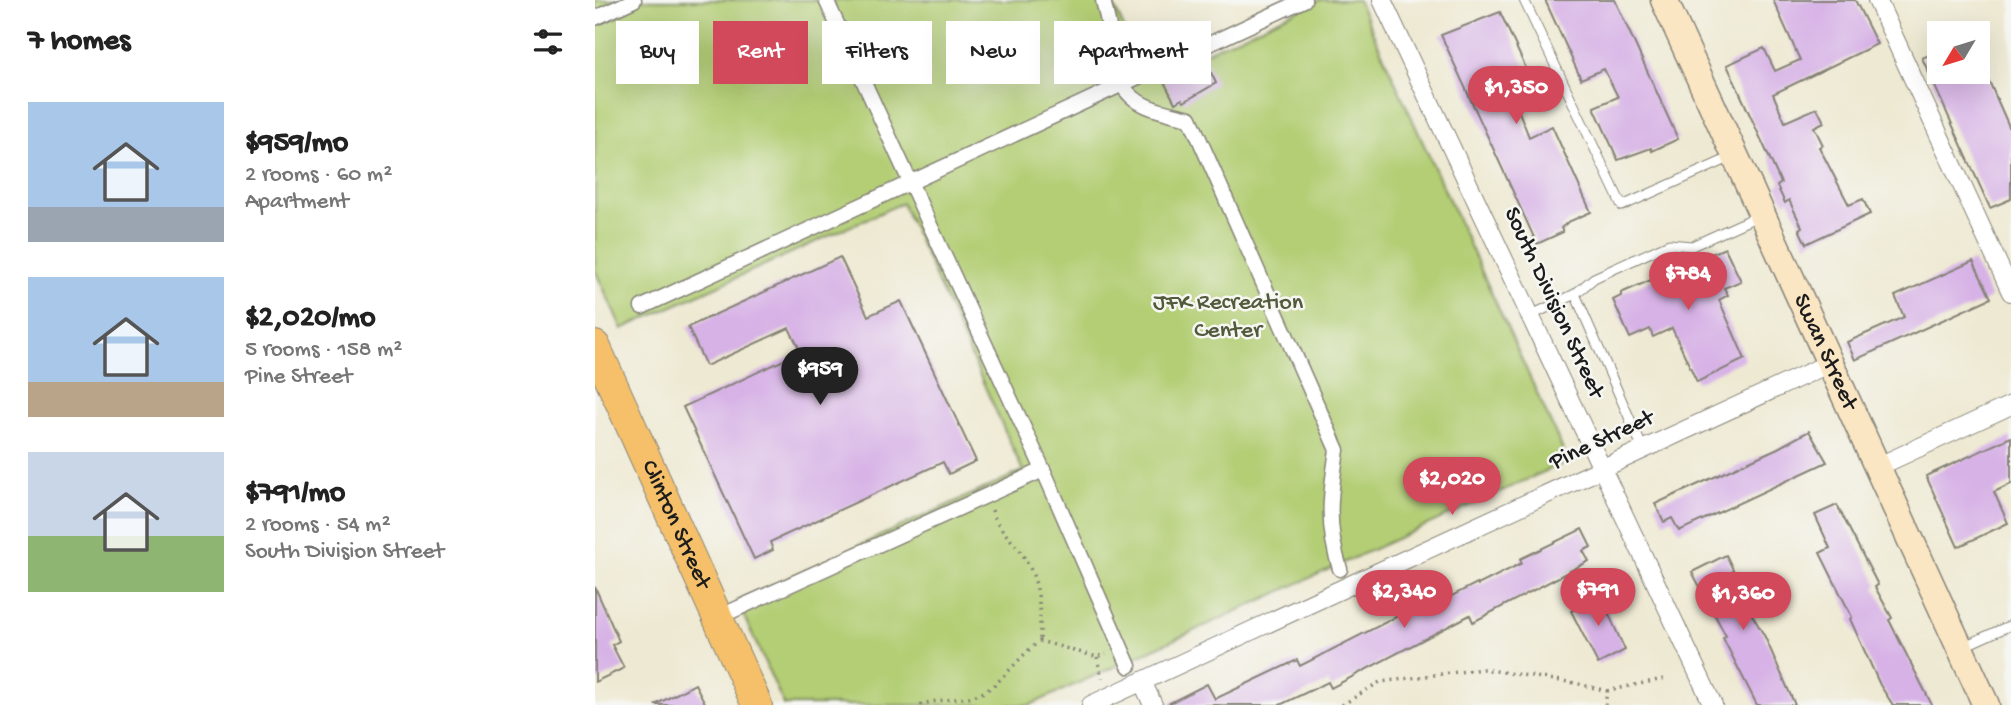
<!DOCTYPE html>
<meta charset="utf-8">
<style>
body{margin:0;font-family:"Gochi Hand",sans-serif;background:#f2f2f2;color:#222;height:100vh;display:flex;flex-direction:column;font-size:26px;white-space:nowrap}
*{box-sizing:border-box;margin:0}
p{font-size:23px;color:#767676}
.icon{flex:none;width:38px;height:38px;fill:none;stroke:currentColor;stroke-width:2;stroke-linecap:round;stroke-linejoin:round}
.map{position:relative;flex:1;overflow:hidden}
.side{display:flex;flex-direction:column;background:#fff;width:595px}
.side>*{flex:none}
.banner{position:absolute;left:21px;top:21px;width:665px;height:63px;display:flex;gap:14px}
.needle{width:46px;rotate:232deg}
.fabs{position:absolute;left:1332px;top:21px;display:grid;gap:14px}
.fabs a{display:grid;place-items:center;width:63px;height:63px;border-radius:0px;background:#fff;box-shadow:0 7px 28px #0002;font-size:35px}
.price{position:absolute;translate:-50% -60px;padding:0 16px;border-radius:24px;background:#d1495b;color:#fff;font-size:23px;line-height:46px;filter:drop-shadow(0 2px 4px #0008)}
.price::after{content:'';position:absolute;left:50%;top:42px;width:21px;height:16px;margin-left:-10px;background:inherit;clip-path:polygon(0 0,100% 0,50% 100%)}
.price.active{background:#222;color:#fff}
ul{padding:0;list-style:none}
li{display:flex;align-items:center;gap:21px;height:175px;padding:0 28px}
li span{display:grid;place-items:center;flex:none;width:196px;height:140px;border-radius:0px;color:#555}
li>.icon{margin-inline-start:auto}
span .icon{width:84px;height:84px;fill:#fffc;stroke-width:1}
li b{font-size:30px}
h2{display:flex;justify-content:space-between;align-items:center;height:84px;padding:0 28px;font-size:30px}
.chip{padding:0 24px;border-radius:0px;background:#fff;box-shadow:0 7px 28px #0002;font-size:24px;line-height:63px}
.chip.active{background:#d1495b;color:#fff}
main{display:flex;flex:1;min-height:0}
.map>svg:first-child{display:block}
.green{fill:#b3ce74;stroke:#687548;stroke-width:2}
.building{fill:#d7b2e6}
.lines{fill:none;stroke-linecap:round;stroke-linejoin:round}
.service-casing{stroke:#858277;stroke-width:11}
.pedestrian-casing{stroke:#858277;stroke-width:17}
.minor-casing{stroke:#858277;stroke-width:20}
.secondary-casing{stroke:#858277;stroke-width:29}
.primary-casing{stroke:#858277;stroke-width:32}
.path{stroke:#858277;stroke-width:3.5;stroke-dasharray:2 5;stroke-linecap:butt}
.service{stroke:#fff;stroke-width:9}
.pedestrian{stroke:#fff;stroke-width:14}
.minor{stroke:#fff;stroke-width:18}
.secondary{stroke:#fbe6c4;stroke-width:26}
.primary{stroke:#f6c06b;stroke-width:30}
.labels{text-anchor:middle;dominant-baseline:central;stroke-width:5;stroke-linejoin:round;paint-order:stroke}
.park-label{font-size:24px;fill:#515a3b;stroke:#f6f6f2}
.street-label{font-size:24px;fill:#1c1c1c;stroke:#f6f6f2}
</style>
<main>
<section class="side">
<h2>7 homes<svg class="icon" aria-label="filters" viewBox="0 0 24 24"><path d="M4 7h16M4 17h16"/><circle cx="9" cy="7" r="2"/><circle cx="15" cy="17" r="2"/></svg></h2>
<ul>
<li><span style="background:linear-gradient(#a9c7e8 75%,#9aa5b1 0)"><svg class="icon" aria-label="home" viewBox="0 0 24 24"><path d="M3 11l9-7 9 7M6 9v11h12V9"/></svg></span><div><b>$959/mo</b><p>2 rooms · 60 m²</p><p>Apartment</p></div></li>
<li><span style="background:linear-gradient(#a9c7e8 75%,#b9a48a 0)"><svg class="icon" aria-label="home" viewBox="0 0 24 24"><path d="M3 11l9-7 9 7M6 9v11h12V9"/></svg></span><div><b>$2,020/mo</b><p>5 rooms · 158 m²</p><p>Pine Street</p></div></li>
<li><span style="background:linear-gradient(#c9d6e8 60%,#8fb573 0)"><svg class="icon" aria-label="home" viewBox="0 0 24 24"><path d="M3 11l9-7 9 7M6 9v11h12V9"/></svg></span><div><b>$791/mo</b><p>2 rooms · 54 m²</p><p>South Division Street</p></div></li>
</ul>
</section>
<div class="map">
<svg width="1416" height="705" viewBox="0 0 1416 705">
<rect width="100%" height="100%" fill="#f6f6f2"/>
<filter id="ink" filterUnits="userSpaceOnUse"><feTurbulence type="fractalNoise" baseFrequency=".0143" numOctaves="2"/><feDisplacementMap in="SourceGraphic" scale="14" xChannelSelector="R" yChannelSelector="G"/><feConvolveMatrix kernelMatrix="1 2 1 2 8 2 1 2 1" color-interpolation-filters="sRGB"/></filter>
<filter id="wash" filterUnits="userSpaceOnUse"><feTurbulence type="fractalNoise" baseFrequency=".00686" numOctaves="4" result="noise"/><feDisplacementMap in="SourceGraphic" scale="28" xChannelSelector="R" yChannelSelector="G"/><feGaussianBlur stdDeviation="1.57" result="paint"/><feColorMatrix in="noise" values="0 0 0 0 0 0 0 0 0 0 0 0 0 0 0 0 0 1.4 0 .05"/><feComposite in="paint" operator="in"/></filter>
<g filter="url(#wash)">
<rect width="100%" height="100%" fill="#eee9d2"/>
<polygon class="green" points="0,0 516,0 553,79 725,0 763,0 973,461 435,705 189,705 142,601 428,471 307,203 27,329 0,270"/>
<g id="blocks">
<g class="building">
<polygon points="950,0 1020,0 1083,139 1057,151 1056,148 1023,160 999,107 1023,97 1009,69 986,79"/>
<polygon points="1178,0 1260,0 1282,44 1178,94 1190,122 1222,108 1229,122 1219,127 1228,145 1224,147 1254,205 1268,199 1275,214 1211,244 1204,229 1207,227 1194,200 1190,203 1182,186 1186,183 1132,65 1169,48 1180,71 1205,60"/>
<polygon points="905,12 945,99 923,109 934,137 957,126 996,212 973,222 966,228 968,232 942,244 846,35"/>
<polygon points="1344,51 1344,72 1390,72 1416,131 1416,199 1395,208 1327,58"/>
<polygon points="610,60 621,83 589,102 587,99 580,103 568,80"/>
<polygon points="1130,248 1146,281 1129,288 1133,295 1124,300 1150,359 1102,382 1077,328 1058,337 1055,329 1035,338 1018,300 1026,296 1026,293"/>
<polygon points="245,257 273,316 306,301 381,461 354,474 348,462 175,542 178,550 159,559 88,407 206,352 194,328 111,366 93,327"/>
<polygon points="1378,261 1396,298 1260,360 1252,342 1309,317 1300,296"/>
<polygon points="1214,431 1232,462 1084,531 1077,518 1069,522 1060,504 1183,448"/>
<polygon points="1416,437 1416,484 1399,492 1413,523 1363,547 1331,476"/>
<polygon points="1242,505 1283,585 1280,587 1297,618 1294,620 1337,705 1298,705 1285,685 1255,619 1257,617 1225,553 1235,548 1220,515"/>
<polygon points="987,529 996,547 988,551 994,561 878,622 875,615 736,688 733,682 685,705 571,705 612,684 620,699 702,660 705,666 844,595 847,601 882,583 883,585 927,563 925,559"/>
<polygon points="1131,555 1147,588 1159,582 1168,598 1152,606 1170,637 1200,705 1162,705 1128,638 1131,636 1097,572"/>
<polygon points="0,587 24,641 17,645 29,668 0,682"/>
<polygon points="1003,590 1030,650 1003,664 976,611 988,605 985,598"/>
<polygon points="100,684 111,705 60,705"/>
</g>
</g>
</g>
<g filter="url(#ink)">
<use href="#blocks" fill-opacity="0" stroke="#858277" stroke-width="2"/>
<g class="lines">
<defs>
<g id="service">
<polyline points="929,0 1027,206 1139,156"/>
<polyline points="937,315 980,294"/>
<polyline points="1048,449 980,294 999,278 1074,244 1097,246 1163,216"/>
<polyline points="1367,647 1416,625"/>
</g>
<g id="pedestrian">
<polyline points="231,0 451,476 534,666"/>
<path d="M508 0 527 84C539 108 570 112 595 118L742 450C735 495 731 525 745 569"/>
<polyline points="0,18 39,0"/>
<polyline points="47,307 709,0"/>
<polyline points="137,611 448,470"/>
</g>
<g id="minor">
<polyline points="787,0 1118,705"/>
<polyline points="1282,0 1416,292"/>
<polyline points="1282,467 1416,405"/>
<polyline points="547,681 558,705"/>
<polyline points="496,705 1235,363"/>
</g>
<g id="secondary">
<path id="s1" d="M1069 0 1391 705"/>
</g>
<g id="primary">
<path id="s2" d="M0 346 162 705"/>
</g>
</defs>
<use href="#service" class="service-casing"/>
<use href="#pedestrian" class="pedestrian-casing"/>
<use href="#minor" class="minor-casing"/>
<use href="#secondary" class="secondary-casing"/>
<use href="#primary" class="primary-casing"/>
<g class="path">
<path d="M397 510C402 530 421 542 431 560 446 586 445 612 445 641"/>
<polyline points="502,657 507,678"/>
<polyline points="1012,691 1072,678"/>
<path d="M325 705C345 698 365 701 384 694 405 687 425 654 445 641L502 657 511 654"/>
<polyline points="747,705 785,682 887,669 980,683 1012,691 1010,705"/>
</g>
<use href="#service" class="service"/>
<use href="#pedestrian" class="pedestrian"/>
<use href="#minor" class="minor"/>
<use href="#secondary" class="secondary"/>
<use href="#primary" class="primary"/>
</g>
</g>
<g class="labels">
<g class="park-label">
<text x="633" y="303">JFK Recreation<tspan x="633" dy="28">Center</tspan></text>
</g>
<g class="street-label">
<text transform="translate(958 303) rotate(65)">South Division Street</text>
<text stroke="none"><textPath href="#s1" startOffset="387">Swan Street</textPath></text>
<text transform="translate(1007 441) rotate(-25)">Pine Street</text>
<text stroke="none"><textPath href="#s2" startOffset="196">Clinton Street</textPath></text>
</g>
</g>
</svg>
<div class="fabs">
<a><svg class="needle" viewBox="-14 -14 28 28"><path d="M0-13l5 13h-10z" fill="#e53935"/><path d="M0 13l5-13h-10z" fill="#767676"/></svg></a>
</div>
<b class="price" style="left:921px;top:126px">$1,350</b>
<b class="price" style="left:1093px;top:312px">$784</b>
<b class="price active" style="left:225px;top:407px">$959</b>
<b class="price" style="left:857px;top:517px">$2,020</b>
<b class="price" style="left:1003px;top:628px">$791</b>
<b class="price" style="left:809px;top:630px">$2,340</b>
<b class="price" style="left:1148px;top:632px">$1,360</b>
<div class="banner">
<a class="chip">Buy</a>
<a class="chip active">Rent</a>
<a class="chip">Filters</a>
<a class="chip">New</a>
<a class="chip">Apartment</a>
</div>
</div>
</main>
